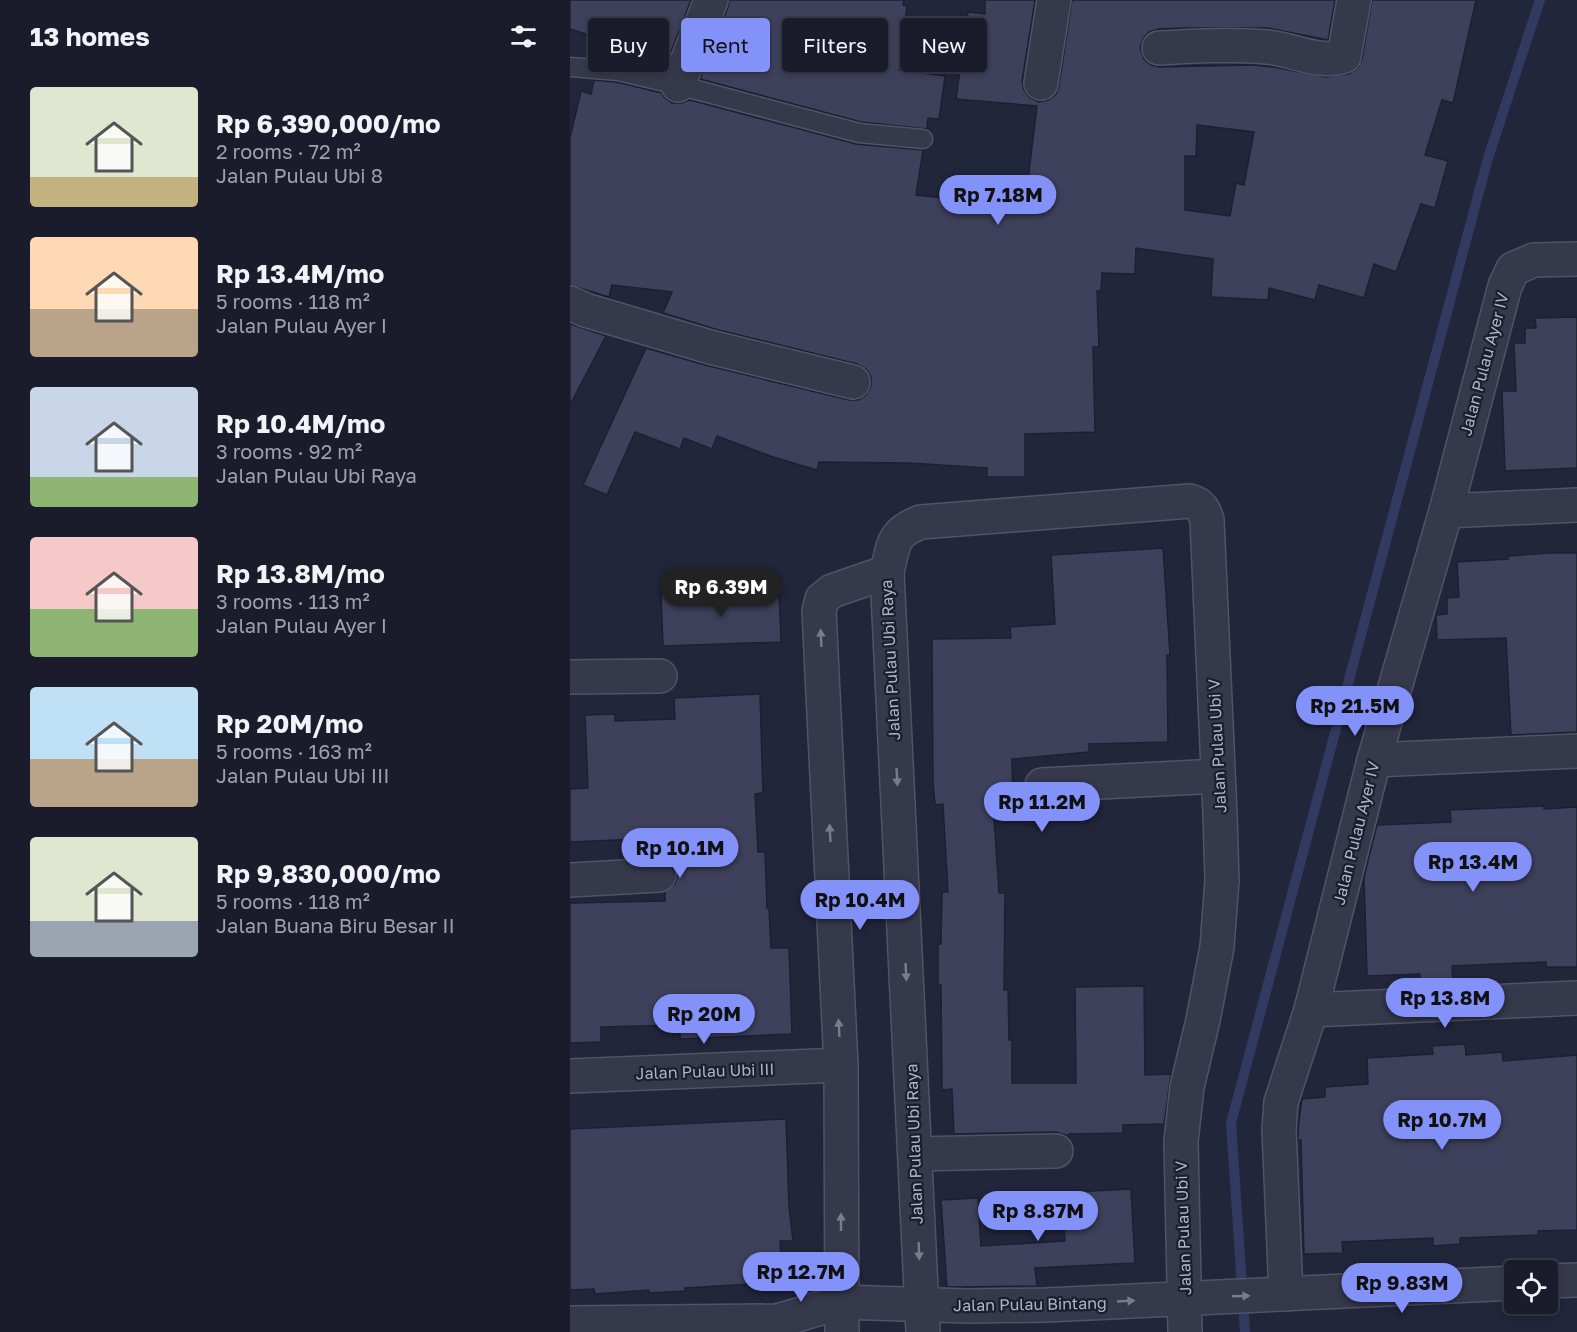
<!DOCTYPE html>
<meta charset="utf-8">
<style>
body{margin:0;font-family:"Golos Text",sans-serif;background:#272938;color:#f1f3f6;height:100vh;display:flex;flex-direction:column;font-size:22px;white-space:nowrap}
*{box-sizing:border-box;margin:0}
p{font-size:20px;color:#9fa1a9}
.icon{flex:none;width:33px;height:33px;fill:none;stroke:currentColor;stroke-width:2;stroke-linecap:round;stroke-linejoin:round}
.map{position:relative;flex:1;overflow:hidden}
.sheet{display:flex;flex-direction:column;background:#1a1c2c;width:570px}
.sheet>*{flex:none}
.guide{position:absolute;left:18px;top:18px;width:570px;height:54px;display:flex;gap:12px}
.fabs{position:absolute;left:934px;top:1260px;display:grid;gap:12px}
.fabs a{display:grid;place-items:center;width:54px;height:54px;border-radius:6px;background:#1a1c2c;box-shadow:0 3px 9px #0003,0 0 0 2px #383a48;font-size:30px}
.price{position:absolute;translate:-50% -51px;padding:0 14px;border-radius:21px;background:#8392f9;color:#111;font-size:20px;line-height:39px;filter:drop-shadow(0 2px 3px #0008)}
.price::after{content:'';position:absolute;left:50%;top:36px;width:18px;height:14px;margin-left:-9px;background:inherit;clip-path:polygon(0 0,100% 0,50% 100%)}
.price.active{background:#222;color:#fff}
ul{padding:0;list-style:none}
li{display:flex;align-items:center;gap:18px;height:150px;padding:0 30px}
li span{display:grid;place-items:center;flex:none;width:168px;height:120px;border-radius:6px;color:#555}
li>.icon{margin-inline-start:auto}
span .icon{width:72px;height:72px;fill:#fffc;stroke-width:1}
li b{font-size:26px}
h2{display:flex;justify-content:space-between;align-items:center;height:72px;padding:0 30px;font-size:26px}
.tag{padding:0 21px;border-radius:6px;background:#1a1c2c;box-shadow:0 3px 9px #0003,0 0 0 2px #383a48;font-size:21px;line-height:54px}
.tag.active{background:#8392f9;color:#111}
main{display:flex;flex:1;min-height:0}
.map>svg:first-child{display:block}
.lines{fill:none;stroke-linecap:round;stroke-linejoin:round}
.stream{stroke:#333a61;stroke-width:10}
.building{fill:#3e415b;stroke:#1d2032;stroke-width:1.5;fill-rule:evenodd}
.lane-casing{stroke:#515366;stroke-width:21}
.street-casing{stroke:#515366;stroke-width:36}
.lane{stroke:#35394b;stroke-width:18}
.street{stroke:#35394b;stroke-width:33}
.oneway{fill:#797c8f}
.labels{text-anchor:middle;dominant-baseline:central;stroke-width:4.5;stroke-linejoin:round;paint-order:stroke}
.street-label{font-size:16px;fill:#b1b3c7;stroke:#1b1e30}
</style>
<main>
<section class="sheet">
<h2>13 homes<svg class="icon" aria-label="filters" viewBox="0 0 24 24"><path d="M4 7h16M4 17h16"/><circle cx="9" cy="7" r="2"/><circle cx="15" cy="17" r="2"/></svg></h2>
<ul>
<li><span style="background:linear-gradient(#dfe7d0 75%,#c2b280 0)"><svg class="icon" aria-label="home" viewBox="0 0 24 24"><path d="M3 11l9-7 9 7M6 9v11h12V9"/></svg></span><div><b>Rp 6,390,000/mo</b><p>2 rooms · 72 m²</p><p>Jalan Pulau Ubi 8</p></div></li>
<li><span style="background:linear-gradient(#ffd9b3 60%,#b9a48a 0)"><svg class="icon" aria-label="home" viewBox="0 0 24 24"><path d="M3 11l9-7 9 7M6 9v11h12V9"/></svg></span><div><b>Rp 13.4M/mo</b><p>5 rooms · 118 m²</p><p>Jalan Pulau Ayer I</p></div></li>
<li><span style="background:linear-gradient(#c9d6e8 75%,#8fb573 0)"><svg class="icon" aria-label="home" viewBox="0 0 24 24"><path d="M3 11l9-7 9 7M6 9v11h12V9"/></svg></span><div><b>Rp 10.4M/mo</b><p>3 rooms · 92 m²</p><p>Jalan Pulau Ubi Raya</p></div></li>
<li><span style="background:linear-gradient(#f6c9c9 60%,#8fb573 0)"><svg class="icon" aria-label="home" viewBox="0 0 24 24"><path d="M3 11l9-7 9 7M6 9v11h12V9"/></svg></span><div><b>Rp 13.8M/mo</b><p>3 rooms · 113 m²</p><p>Jalan Pulau Ayer I</p></div></li>
<li><span style="background:linear-gradient(#bfe0f5 60%,#b9a48a 0)"><svg class="icon" aria-label="home" viewBox="0 0 24 24"><path d="M3 11l9-7 9 7M6 9v11h12V9"/></svg></span><div><b>Rp 20M/mo</b><p>5 rooms · 163 m²</p><p>Jalan Pulau Ubi III</p></div></li>
<li><span style="background:linear-gradient(#dfe7d0 70%,#9aa5b1 0)"><svg class="icon" aria-label="home" viewBox="0 0 24 24"><path d="M3 11l9-7 9 7M6 9v11h12V9"/></svg></span><div><b>Rp 9,830,000/mo</b><p>5 rooms · 118 m²</p><p>Jalan Buana Biru Besar II</p></div></li>
</ul>
</section>
<div class="map">
<svg width="1007" height="1332" viewBox="0 0 1007 1332">
<rect width="100%" height="100%" fill="#22263b"/>
<g class="lines">
<polyline class="stream" points="675,1332 661,1123 918,158 970,0"/>
</g>
<g class="building">
<polygon points="0,0 121,0 94,70 50,60 28,58 32,39 0,29"/>
<polygon points="159,0 334,0 333,5 337,6 329,70 375,76 369,119 358,118 357,129 291,122 130,79 158,7"/>
<path d="M415 0H465L452 81 454 90 459 97 469 102 478 100 486 94 489 86 502 0H765L758 40 698 28H615L588 29 579 32 573 39 570 48 574 59 581 65 589 67 683 65 703 67 756 77 779 74 788 68 792 59 802 0H906L883 103 872 100 855 155 878 161 865 208 851 204 826 272 804 264 794 298 749 285 745 300 699 288 698 300 641 297 643 259 566 248 565 274 532 273 531 291H527L529 347H523L525 432 455 434V477H417V468L339 463 249 462 247 470 203 457 147 436 142 449 114 438 110 449 65 432 37 495 13 485 76 348 135 365 279 400H288L296 395 301 386V377L296 369 287 364 145 329 93 313 102 292 42 285 39 297 0 285V138L11 91 21 94 24 80 46 82 92 93 94 97 102 103H111L120 100 286 144 353 150 346 195 418 203 420 184 451 187 452 179 458 180 467 106 386 99 398 12 415 14ZM627 125 684 132 674 185 666 183 660 216 615 210V156H626Z"/>
<polygon points="1007,317 1007,468 935,471 932,391 946,391 944,343 955,343 955,328 966,328 965,318"/>
<polygon points="0,324 36,336 0,405"/>
<polygon points="593,548 600,655 597,655 598,742 519,744 519,752 442,759 443,802 423,802 429,893 435,893 434,990 438,990 439,1040 442,1040 442,1083 506,1083 505,987 574,986 575,1075 601,1074 594,1124 553,1125 553,1133 499,1134 499,1136 486,1132 384,1134 382,1089 372,1090 371,985 368,985 368,944 371,944 372,892 378,892 373,804 365,805 363,782 362,639 441,638 440,627 485,624 481,555"/>
<polygon points="980,553 1007,553 1007,732 941,735 936,638 867,640 866,615 877,614 877,598 889,597 887,562 938,559 938,556"/>
<polygon points="209,590 211,642 93,646 91,594"/>
<polygon points="190,694 193,793 185,794 188,852 195,852 197,908 199,908 201,948 219,948 222,1034 110,1039 110,1025 31,1027 31,1042 0,1043 0,903 95,901 95,892 105,884 108,875 104,864 93,857 92,838 0,842 0,789 18,788 15,715 45,714 45,721 105,719 104,698"/>
<polygon points="974,806 974,809 1007,807 1007,967 976,967 976,962 882,966 883,985 850,986 850,974 797,976 794,877 807,825 881,822 880,810"/>
<polygon points="895,1044 896,1055 932,1052 933,1061 1007,1055 1007,1230 968,1231 968,1235 890,1238 890,1244 863,1246 863,1238 772,1242 773,1253 734,1254 731,1140 728,1140 728,1129 732,1099 755,1097 755,1087 798,1084 797,1058 863,1054 862,1046"/>
<polygon points="216,1119 219,1206 223,1241 210,1241 213,1282 115,1288 115,1291 79,1293 79,1290 25,1294 24,1289 0,1290 0,1129"/>
<polygon points="561,1189 565,1263 465,1268 467,1286 377,1287 371,1200 408,1198 411,1246 495,1241 493,1212 505,1211 504,1192"/>
</g>
<g class="lines">
<defs>
<polyline id="lane" points="0,67 48,71 108,85 289,133 353,139"/>
<g id="street">
<path d="M589 48C625 46 661 44 697 47 722 49 751 65 774 56L784 0"/>
<polyline points="471,83 484,0"/>
<polyline points="108,85 141,0"/>
<polyline points="0,303 15,310 140,347 283,382"/>
<polyline points="876,511 1007,505"/>
<polyline points="0,677 90,676"/>
<polyline points="804,760 1007,751"/>
<polyline points="472,785 648,776"/>
<polyline points="0,880 89,875"/>
<polyline points="741,1010 1007,998"/>
<polyline points="0,1076 271,1065"/>
<polyline points="345,1154 486,1151"/>
<polyline points="978,1281 1007,1280"/>
<polyline points="716,1294 709,1129 711,1102 741,1010 804,760 876,511 935,286 943,269 964,260 1007,259"/>
<polyline points="0,1323 207,1321 271,1302 397,1306 476,1305 945,1283"/>
<polyline points="272,1332 271,1065 249,611 252,599 262,591 317,572"/>
<path d="M353 1332 317 572C324 545 321 533 351 522L620 501C631 504 634 510 637 520L650 814 652 880 647 947 633 1020 617 1087 611 1141 615 1332"/>
</g>
</defs>
<use href="#lane" class="lane-casing"/>
<use href="#street" class="street-casing"/>
<use href="#lane" class="lane"/>
<use href="#street" class="street"/>
</g>
<defs><path id="oneway-solid" d="M-6-.8H1V-3.2L6.5 0L1 3.2V.8H-6Z" transform="scale(1.5)"/></defs>
<g class="oneway">
<use href="#oneway-solid" transform="translate(251 638) rotate(-93)"/>
<use href="#oneway-solid" transform="translate(327 777) rotate(87)"/>
<use href="#oneway-solid" transform="translate(260 833) rotate(-93)"/>
<use href="#oneway-solid" transform="translate(336 972) rotate(87)"/>
<use href="#oneway-solid" transform="translate(269 1028) rotate(-93)"/>
<use href="#oneway-solid" transform="translate(271 1222) rotate(-90)"/>
<use href="#oneway-solid" transform="translate(349 1251) rotate(88)"/>
<use href="#oneway-solid" transform="translate(671 1296) rotate(-2)"/>
<use href="#oneway-solid" transform="translate(556 1301) rotate(-3)"/>
</g>
<g class="labels">
<g class="street-label">
<text transform="translate(914 364) rotate(-75)">Jalan Pulau Ayer IV</text>
<text transform="translate(320 660) rotate(-93)">Jalan Pulau Ubi Raya</text>
<text transform="translate(647 746) rotate(-93)">Jalan Pulau Ubi V</text>
<text transform="translate(786 833) rotate(-76)">Jalan Pulau Ayer IV</text>
<text transform="translate(135 1071) rotate(-2)">Jalan Pulau Ubi III</text>
<text transform="translate(344 1144) rotate(-92)">Jalan Pulau Ubi Raya</text>
<text transform="translate(613 1228) rotate(-92)">Jalan Pulau Ubi V</text>
<text transform="translate(460 1304) rotate(-1)">Jalan Pulau Bintang</text>
</g>
</g>
</svg>
<div class="fabs">
<a><svg class="icon" aria-label="locate" viewBox="0 0 24 24"><circle cx="12" cy="12" r="6"/><path d="M12 2v4M12 18v4M2 12h4M18 12h4"/></svg></a>
</div>
<b class="price" style="left:428px;top:226px">Rp 7.18M</b>
<b class="price active" style="left:151px;top:618px">Rp 6.39M</b>
<b class="price" style="left:785px;top:737px">Rp 21.5M</b>
<b class="price" style="left:472px;top:833px">Rp 11.2M</b>
<b class="price" style="left:110px;top:879px">Rp 10.1M</b>
<b class="price" style="left:903px;top:893px">Rp 13.4M</b>
<b class="price" style="left:290px;top:931px">Rp 10.4M</b>
<b class="price" style="left:875px;top:1029px">Rp 13.8M</b>
<b class="price" style="left:134px;top:1045px">Rp 20M</b>
<b class="price" style="left:872px;top:1151px">Rp 10.7M</b>
<b class="price" style="left:468px;top:1242px">Rp 8.87M</b>
<b class="price" style="left:231px;top:1303px">Rp 12.7M</b>
<b class="price" style="left:832px;top:1314px">Rp 9.83M</b>
<div class="guide">
<a class="tag">Buy</a>
<a class="tag active">Rent</a>
<a class="tag">Filters</a>
<a class="tag">New</a>
</div>
</div>
</main>
